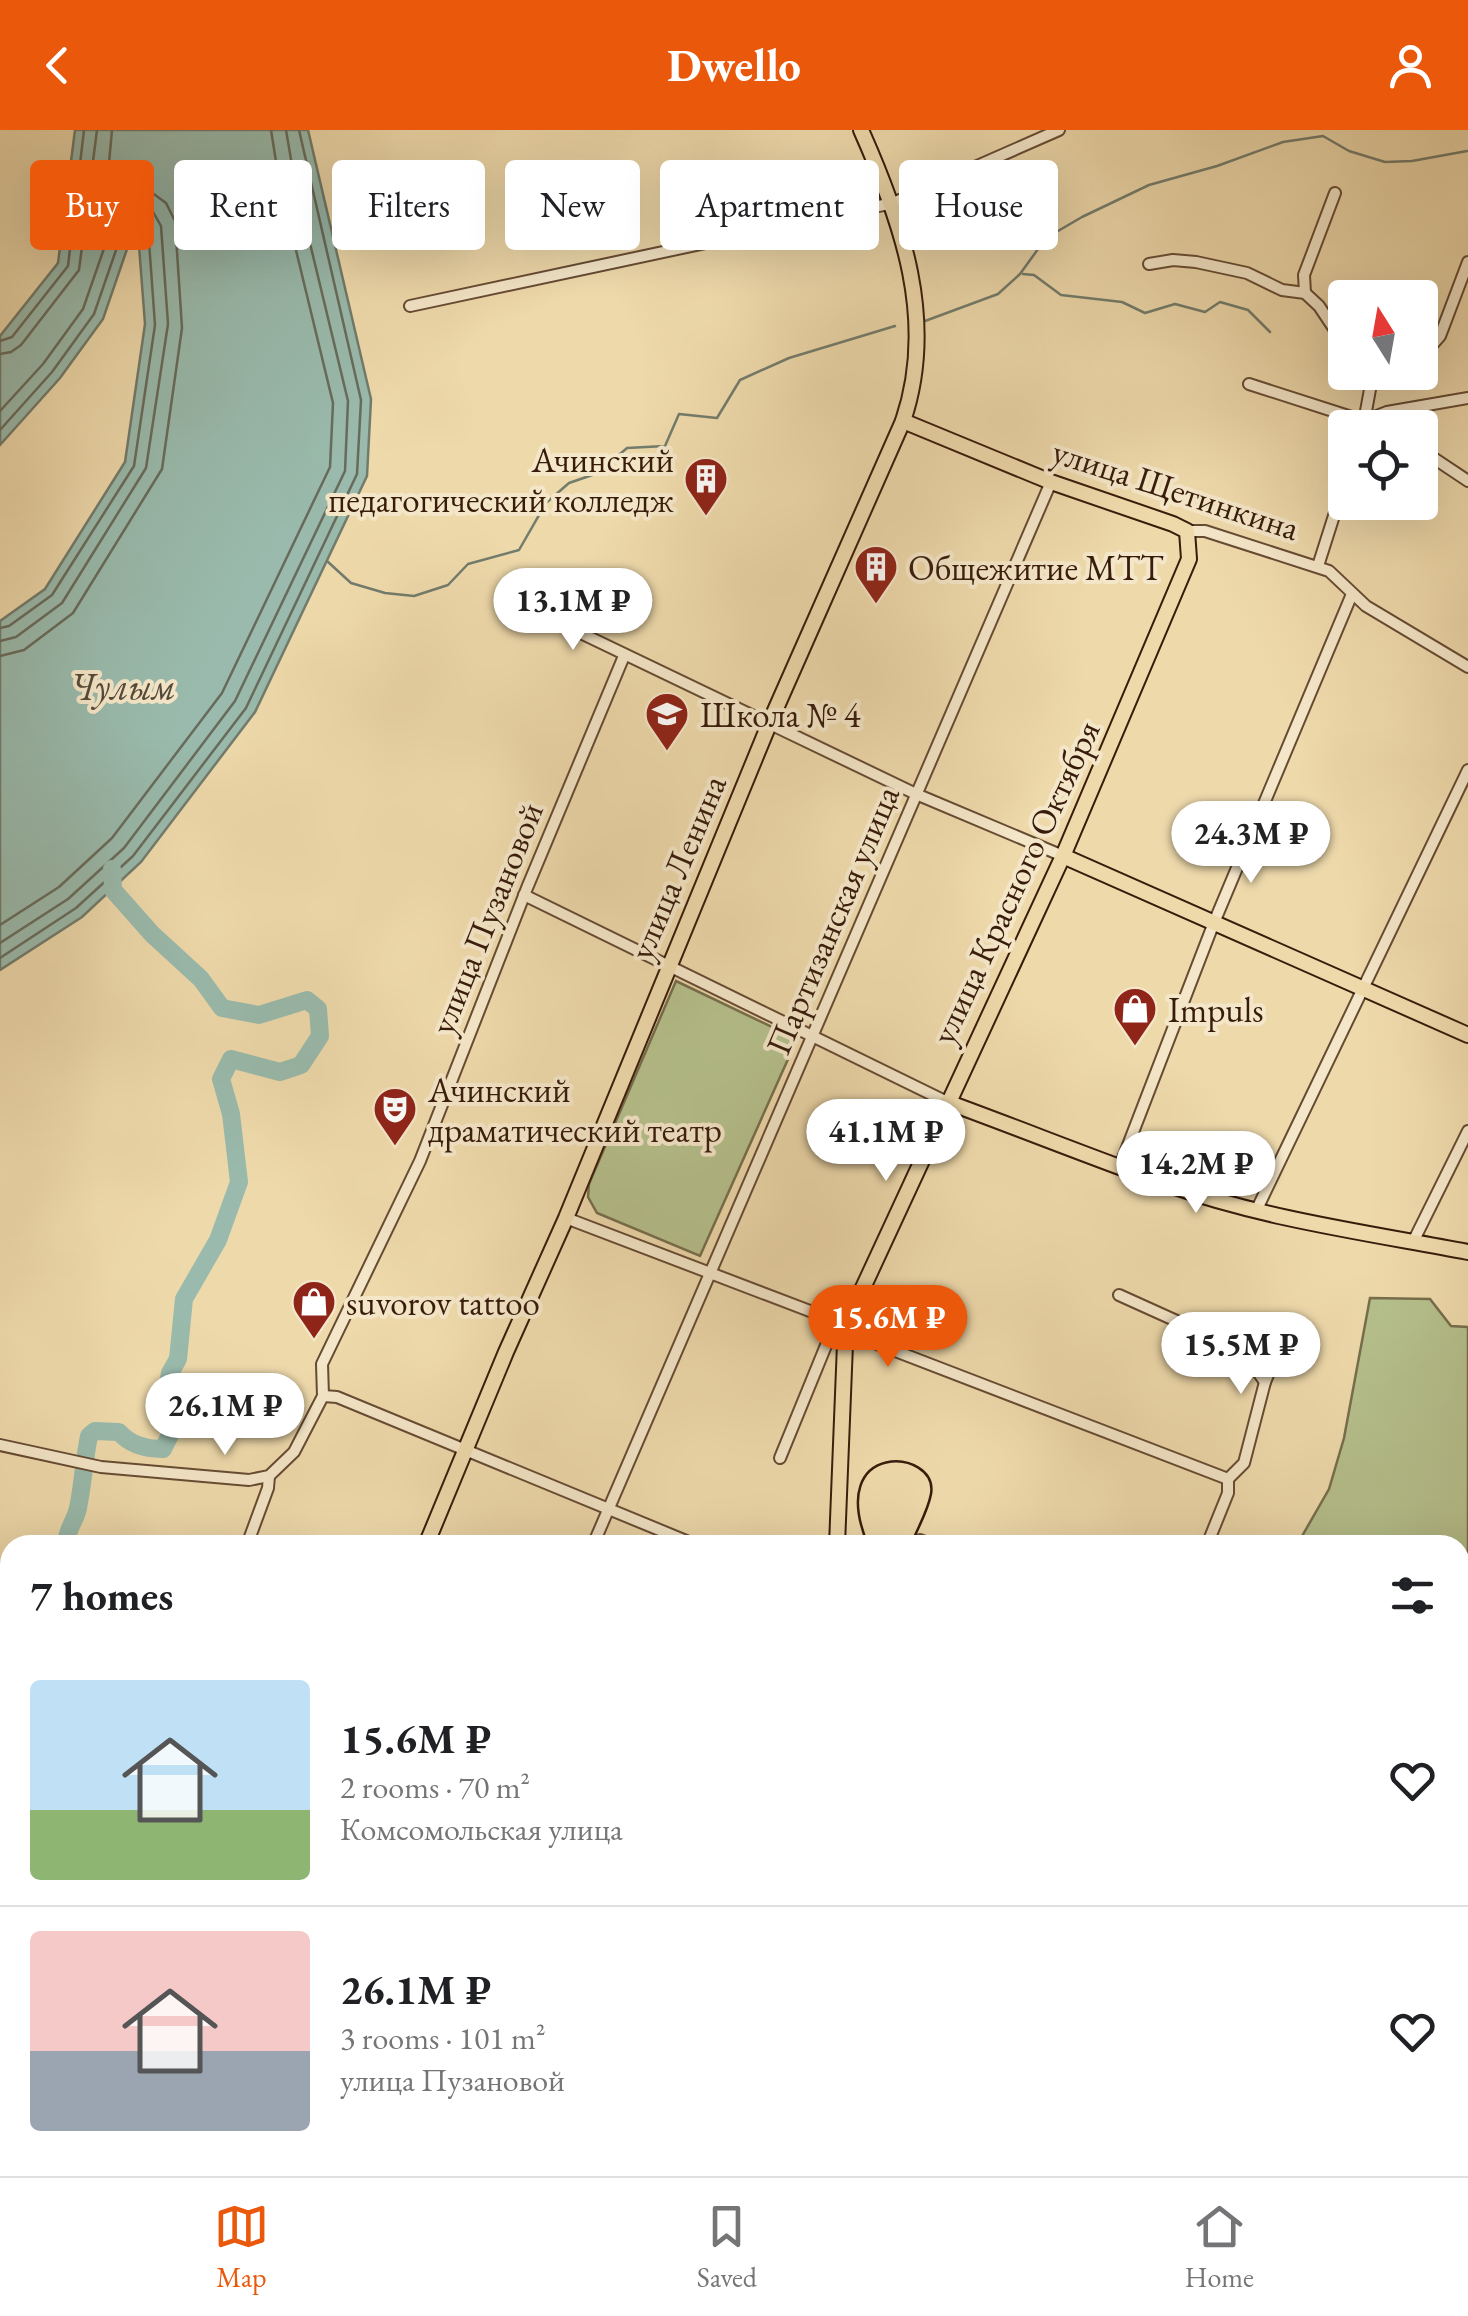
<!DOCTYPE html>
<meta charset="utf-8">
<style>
body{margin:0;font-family:"EB Garamond",serif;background:#f6f6f6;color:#202124;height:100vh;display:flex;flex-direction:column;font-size:38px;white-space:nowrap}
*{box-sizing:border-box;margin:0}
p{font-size:32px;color:#757577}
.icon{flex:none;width:55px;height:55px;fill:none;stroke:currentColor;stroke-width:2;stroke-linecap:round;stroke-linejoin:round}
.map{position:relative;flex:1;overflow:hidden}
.sheet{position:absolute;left:0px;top:1405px;width:1470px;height:642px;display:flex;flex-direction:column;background:#fff;border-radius:30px 30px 0 0;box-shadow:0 10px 40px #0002}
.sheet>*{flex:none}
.guide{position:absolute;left:30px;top:30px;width:1410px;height:90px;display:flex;gap:20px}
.needle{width:65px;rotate:349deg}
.tools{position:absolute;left:1328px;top:150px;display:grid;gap:20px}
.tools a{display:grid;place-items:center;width:110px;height:110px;border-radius:10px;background:#fff;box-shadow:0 10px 40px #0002;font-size:50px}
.price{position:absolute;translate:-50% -85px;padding:0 22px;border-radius:35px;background:#fff;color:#222;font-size:32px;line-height:65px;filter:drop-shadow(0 2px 5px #0008)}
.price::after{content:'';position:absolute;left:50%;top:60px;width:30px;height:22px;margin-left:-15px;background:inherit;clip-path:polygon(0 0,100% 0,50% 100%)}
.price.selected{background:#ea580c;color:#fff}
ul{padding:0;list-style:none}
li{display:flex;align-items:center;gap:30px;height:250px;padding:0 30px}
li+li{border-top:2px solid #e0e0e0}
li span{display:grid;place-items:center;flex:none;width:280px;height:200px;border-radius:10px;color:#555}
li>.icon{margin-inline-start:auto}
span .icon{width:120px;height:120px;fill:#fffc;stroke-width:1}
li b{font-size:42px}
h2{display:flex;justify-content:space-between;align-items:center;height:120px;padding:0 30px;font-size:42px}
.pill{padding:0 35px;border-radius:10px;background:#fff;box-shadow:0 10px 40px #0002;font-size:35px;line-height:90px}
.pill.selected{background:#ea580c;color:#fff}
header{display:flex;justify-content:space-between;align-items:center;height:130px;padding:0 30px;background:#ea580c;color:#fff;font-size:45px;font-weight:700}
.tab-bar{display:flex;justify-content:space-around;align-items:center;height:140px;border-top:2px solid #e0e0e0;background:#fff;font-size:28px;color:#757577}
.tab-bar a{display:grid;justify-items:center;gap:5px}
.tab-bar .selected{color:#ea580c}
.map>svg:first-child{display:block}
.green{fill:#b5c08c;stroke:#766e4c;stroke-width:2.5}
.water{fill:#99baac;stroke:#727b6c;stroke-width:2.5}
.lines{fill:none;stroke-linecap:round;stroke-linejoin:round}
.shore{stroke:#686b5c;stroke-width:2.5}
.stream{stroke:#727b6c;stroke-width:2.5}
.river{stroke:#99baac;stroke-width:18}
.minor-casing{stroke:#664b33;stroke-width:14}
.major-casing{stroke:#381c0b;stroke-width:18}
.minor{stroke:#f4e6c8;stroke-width:10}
.major{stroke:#eed9ab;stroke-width:14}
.tram{stroke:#381c0b;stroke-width:2.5}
.labels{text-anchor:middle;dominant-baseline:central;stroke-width:8;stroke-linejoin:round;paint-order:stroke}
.poi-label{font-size:35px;fill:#381c0b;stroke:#f4e6c8;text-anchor:start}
.street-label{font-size:35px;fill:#381c0b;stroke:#f4e6c8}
.water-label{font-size:38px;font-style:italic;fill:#554b3b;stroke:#f4e6c8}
</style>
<header><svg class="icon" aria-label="back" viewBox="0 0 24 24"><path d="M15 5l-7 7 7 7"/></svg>Dwello<svg class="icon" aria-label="person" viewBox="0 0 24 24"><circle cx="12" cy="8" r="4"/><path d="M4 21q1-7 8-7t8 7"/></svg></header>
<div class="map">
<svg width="1468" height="2046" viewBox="0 0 1468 2046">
<rect width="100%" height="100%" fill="#eed9ab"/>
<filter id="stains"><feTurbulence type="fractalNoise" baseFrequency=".002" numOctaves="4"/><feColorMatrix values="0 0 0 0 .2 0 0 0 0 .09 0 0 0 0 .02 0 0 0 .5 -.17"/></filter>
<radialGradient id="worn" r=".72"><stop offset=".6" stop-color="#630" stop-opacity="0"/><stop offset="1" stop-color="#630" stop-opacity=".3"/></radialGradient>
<g class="green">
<polygon points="676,851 797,909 700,1126 597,1083 588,1067 589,1054"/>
<polygon points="1370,1168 1430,1169 1451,1196 1468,1197 1468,1437 1460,1436 1460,1415 1297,1415 1329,1359 1344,1308"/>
</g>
<polygon class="water" points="75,0 308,0 371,269 367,346 255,582 141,732 82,787 0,840 0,491 45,459 125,332 145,194 137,90 103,189 60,248 0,315 0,206 58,133"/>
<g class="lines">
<g class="shore">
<polyline points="0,211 12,207 68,136 84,0"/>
<polyline points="0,224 11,222 21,215 79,140 97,0"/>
<polyline points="0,281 43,234 83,179 116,84 133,75 152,80 161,96 168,194 146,338 62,473 16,507 0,511"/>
<polyline points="0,300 52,242 94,184 125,94 133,87 143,89 148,98 155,195 134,336 52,465 9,496 0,498"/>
<polyline points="0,526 24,520 73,483 162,339 182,198 175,91 166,73 151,62 131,60 111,68 106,66 112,0"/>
<polyline points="0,795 59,757 112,708 222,563 330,337 333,273 279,50 271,0"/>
<polyline points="0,813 68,769 124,718 235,571 345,341 348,271 294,47 286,0"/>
<polyline points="0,828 76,778 133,726 246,578 357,344 361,270 299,0"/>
</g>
<g class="stream">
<polyline points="1023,144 1034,145 1061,165 1122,172 1145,183 1175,174 1205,182 1220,172 1248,180 1270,202"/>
<polyline points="925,191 998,164 1020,144 1046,108 1082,87 1149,55 1217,36 1283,12 1323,6 1349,21 1385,32 1412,31 1467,21"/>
<polyline points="327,431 351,453 385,463 414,466 448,455 468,434 519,420 546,373 569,353 598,343 627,318 665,316 679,284 717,288 740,250 789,228 895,196"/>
</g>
<g class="river">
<path d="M66 1415C66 1400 75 1392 78 1378 83 1354 84 1330 89 1306L95 1301 119 1302C130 1315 147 1319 163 1319L173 1299 178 1279 167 1259 170 1243 178 1229 184 1169 218 1110 239 1052 231 984 221 949 231 929 280 942 301 935 320 906 318 879 307 870 259 885 222 878 201 849 152 804 113 760 112 739"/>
<polyline points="1377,2046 1379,2038"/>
</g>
<defs>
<g id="minor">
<polyline points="1149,134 1173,130 1196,132 1247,143 1282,160 1305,163 1319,176 1345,215"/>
<polyline points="1305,163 1304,145 1335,63"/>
<polyline points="410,176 893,73 1059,0"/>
<polyline points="1420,229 1440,206 1468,132"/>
<polyline points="1249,254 1364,291 1369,298"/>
<polyline points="1364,291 1387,282 1468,268"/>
<polyline points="1364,292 1373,243"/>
<polyline points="1420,319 1468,351"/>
<polyline points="1187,401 1205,401 1329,441 1366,476 1468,537"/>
<polyline points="1318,436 1345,351"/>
<polyline points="541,484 916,664 1063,726"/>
<polyline points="524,765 947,972"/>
<polyline points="1120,1036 1213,795 1352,464"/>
<polyline points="1257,1079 1468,640"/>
<polyline points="566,1088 836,1191 846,1202 1228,1349"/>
<polyline points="1413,1112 1468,1001"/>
<polyline points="1119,1165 1243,1221 1265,1252"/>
<polyline points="323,1266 337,1267 696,1415"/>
<polyline points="0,1315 101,1337 249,1350 269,1346 294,1322 323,1266 322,1234 420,1031 527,758 624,526"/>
<polyline points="780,1328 836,1191"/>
<polyline points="920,1410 932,1415"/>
<polyline points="247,1415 268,1358 269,1346"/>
<polyline points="593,1415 1051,352"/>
<polyline points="1207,1415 1228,1363 1228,1349 1244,1333 1265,1252 1285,1204"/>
<polyline points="1460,1623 1468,1627"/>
<polyline points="1460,1674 1468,1654"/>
<polyline points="1460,1755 1468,1763"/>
<polyline points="1460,1864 1468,1872"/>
<polyline points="1460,1985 1468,1996"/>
<polyline points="124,2038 138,2046"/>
<polyline points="602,2038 617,2046"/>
<polyline points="1200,2038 1216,2046"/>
<polyline points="8,2046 13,2038"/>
<polyline points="408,2046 413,2038"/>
</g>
<g id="major">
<polyline points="1063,726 1468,905"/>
<path d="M947 972C1021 999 1095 1029 1169 1055 1265 1089 1368 1103 1468 1122"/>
<path d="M426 1415 506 1222 566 1088 770 592 903 291C937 191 902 92 861 0"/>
<polyline points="837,1415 845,1214 849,1188 1063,726 1189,429 1187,401 1173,394 1051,352 903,291"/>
<polyline points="181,2046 186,2038"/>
<polyline points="595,2046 600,2038"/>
</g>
</defs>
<use href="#minor" class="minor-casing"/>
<use href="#major" class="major-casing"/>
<use href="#minor" class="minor"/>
<use href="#major" class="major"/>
<g class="tram">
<path d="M868 1415C824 1309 939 1318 931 1364 928 1381 917 1399 911 1415"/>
<polyline points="1277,2038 1282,2046"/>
</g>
</g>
<defs>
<symbol id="building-pin" viewBox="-11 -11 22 30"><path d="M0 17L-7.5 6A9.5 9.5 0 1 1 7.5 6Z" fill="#8f2418" stroke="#f4e6c8"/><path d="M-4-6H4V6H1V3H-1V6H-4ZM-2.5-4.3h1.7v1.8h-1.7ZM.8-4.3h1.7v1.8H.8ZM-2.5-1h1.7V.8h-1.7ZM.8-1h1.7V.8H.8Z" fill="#fff"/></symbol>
<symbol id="school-pin" viewBox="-11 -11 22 30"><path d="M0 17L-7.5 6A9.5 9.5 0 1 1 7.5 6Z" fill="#8f2418" stroke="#f4e6c8"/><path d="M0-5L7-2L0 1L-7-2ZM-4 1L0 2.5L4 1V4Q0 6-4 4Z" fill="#fff"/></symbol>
<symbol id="shop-pin" viewBox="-11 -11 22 30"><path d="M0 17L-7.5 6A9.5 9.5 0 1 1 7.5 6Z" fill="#8f2418" stroke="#f4e6c8"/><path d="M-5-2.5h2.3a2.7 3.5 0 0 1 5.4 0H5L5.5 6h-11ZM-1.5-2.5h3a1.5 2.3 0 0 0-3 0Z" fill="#fff"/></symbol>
<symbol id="theatre-pin" viewBox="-11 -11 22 30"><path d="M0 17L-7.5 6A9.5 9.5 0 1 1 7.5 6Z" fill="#8f2418" stroke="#f4e6c8"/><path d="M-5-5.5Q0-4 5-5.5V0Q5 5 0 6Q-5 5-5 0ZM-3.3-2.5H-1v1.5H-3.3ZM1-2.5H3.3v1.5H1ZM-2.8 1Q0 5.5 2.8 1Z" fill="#fff"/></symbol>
</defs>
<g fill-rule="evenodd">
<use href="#building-pin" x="681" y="324" width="50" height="68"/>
<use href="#building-pin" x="851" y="412" width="50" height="68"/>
<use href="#school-pin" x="642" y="559" width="50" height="68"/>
<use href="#shop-pin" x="1110" y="854" width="50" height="68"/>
<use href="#theatre-pin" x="370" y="954" width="50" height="68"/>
<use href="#shop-pin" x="289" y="1147" width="50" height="68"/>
</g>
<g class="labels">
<g class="poi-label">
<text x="674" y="329" text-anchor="end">Ачинский<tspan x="674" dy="40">педагогический колледж</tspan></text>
<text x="908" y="437">Общежитие МТТ</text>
<text x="700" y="584">Школа № 4</text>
<text x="1168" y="879">Impuls</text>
<text x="428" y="959">Ачинский<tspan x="428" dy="40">драматический театр</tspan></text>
<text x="346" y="1172">suvorov tattoo</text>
</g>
<g class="street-label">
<text transform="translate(1176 359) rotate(18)">улица Щетинкина</text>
<text transform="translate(677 737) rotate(-67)">улица Ленина</text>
<text transform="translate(1015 752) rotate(-65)">улица Красного Октября</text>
<text transform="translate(486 788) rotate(-68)">улица Пузановой</text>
<text transform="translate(832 790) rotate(-67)">Партизанская улица</text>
</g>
<g class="water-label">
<text x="123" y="555">Чулым</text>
</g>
</g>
<rect width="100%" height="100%" filter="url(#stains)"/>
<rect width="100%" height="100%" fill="url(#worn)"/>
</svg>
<div class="tools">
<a><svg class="needle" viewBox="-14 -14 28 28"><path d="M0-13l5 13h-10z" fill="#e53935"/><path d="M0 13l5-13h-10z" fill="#757577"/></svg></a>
<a><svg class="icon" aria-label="locate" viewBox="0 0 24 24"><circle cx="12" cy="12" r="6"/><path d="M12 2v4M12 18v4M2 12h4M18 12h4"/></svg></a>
</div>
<b class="price" style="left:573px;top:523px">13.1M ₽</b>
<b class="price" style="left:1251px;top:756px">24.3M ₽</b>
<b class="price" style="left:886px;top:1054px">41.1M ₽</b>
<b class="price" style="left:1196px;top:1086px">14.2M ₽</b>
<b class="price selected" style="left:888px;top:1240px">15.6M ₽</b>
<b class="price" style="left:1241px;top:1267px">15.5M ₽</b>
<b class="price" style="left:225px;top:1328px">26.1M ₽</b>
<div class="guide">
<a class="pill selected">Buy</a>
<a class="pill">Rent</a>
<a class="pill">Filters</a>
<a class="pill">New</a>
<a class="pill">Apartment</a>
<a class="pill">House</a>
</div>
<section class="sheet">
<h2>7 homes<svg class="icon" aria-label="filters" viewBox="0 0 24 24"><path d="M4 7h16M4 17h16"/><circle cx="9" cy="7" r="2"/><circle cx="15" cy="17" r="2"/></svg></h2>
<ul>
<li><span style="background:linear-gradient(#bfe0f5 65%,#8fb573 0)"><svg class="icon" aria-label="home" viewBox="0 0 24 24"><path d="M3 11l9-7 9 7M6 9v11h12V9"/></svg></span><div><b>15.6M ₽</b><p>2 rooms · 70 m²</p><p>Комсомольская улица</p></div><svg class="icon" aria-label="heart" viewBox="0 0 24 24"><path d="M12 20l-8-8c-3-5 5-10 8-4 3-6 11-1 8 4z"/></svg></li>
<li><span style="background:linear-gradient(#f6c9c9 60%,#9aa5b1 0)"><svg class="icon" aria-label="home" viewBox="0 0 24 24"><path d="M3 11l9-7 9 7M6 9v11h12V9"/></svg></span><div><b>26.1M ₽</b><p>3 rooms · 101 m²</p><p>улица Пузановой</p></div><svg class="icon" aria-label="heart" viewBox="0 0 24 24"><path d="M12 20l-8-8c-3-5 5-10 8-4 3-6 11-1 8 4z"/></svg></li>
</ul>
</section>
</div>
<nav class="tab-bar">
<a class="selected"><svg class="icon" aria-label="map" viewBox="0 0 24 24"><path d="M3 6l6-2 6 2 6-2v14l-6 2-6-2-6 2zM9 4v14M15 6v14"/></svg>Map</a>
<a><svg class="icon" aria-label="saved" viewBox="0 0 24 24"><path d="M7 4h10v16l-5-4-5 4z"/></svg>Saved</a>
<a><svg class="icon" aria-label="home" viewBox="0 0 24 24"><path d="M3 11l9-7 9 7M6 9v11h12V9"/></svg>Home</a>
</nav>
